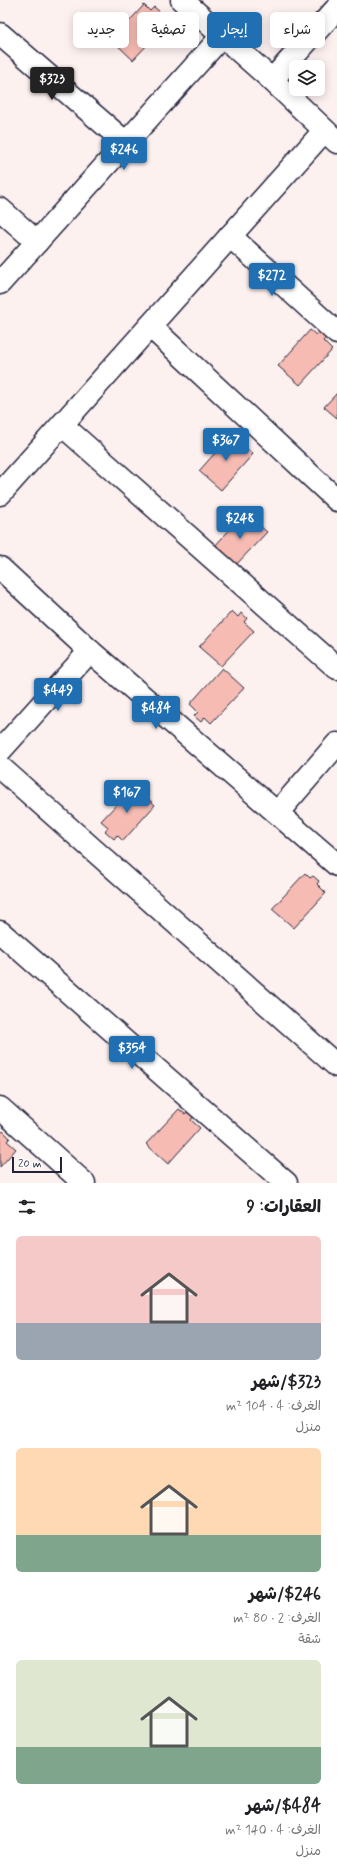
<!DOCTYPE html>
<html lang="ar">
<meta charset="utf-8">
<style>
body{margin:0;font-family:Mynerve,"Playpen Sans Arabic",sans-serif;background:#f2f2f2;color:#202124;direction:rtl;height:100vh;display:flex;flex-direction:column;font-size:15px;white-space:nowrap}
*{box-sizing:border-box;margin:0}
p{font-size:13px;color:#757577}
.icon{flex:none;width:22px;height:22px;fill:none;stroke:currentColor;stroke-width:2;stroke-linecap:round;stroke-linejoin:round}
.map{position:relative;height:1183px;overflow:hidden;direction:ltr}
.sheet{display:flex;flex-direction:column;background:#fff;flex:1}
.sheet>*{flex:none}
.top-card{position:absolute;left:12px;top:12px;width:313px;height:36px;direction:rtl;display:flex;gap:8px}
.fabs{position:absolute;left:289px;top:60px;display:grid;gap:8px}
.fabs a{display:grid;place-items:center;width:36px;height:36px;border-radius:6px;background:#fff;box-shadow:0 2px 10px #0003;font-size:20px}
.scale{position:absolute;left:12px;bottom:10px;width:50px;box-sizing:border-box;padding-left:4px;border:2px solid #22223b;border-top:0;font-size:11px;line-height:14px;white-space:nowrap;color:#22223b;-webkit-text-stroke:3px #fff;paint-order:stroke}
.price{position:absolute;translate:-50% -34px;padding:0 9px;border-radius:4px;background:#1f6fb2;color:#fff;font-size:13px;line-height:26px;filter:drop-shadow(0 1px 2px #0008)}
.price::after{content:'';position:absolute;left:50%;top:24px;width:12px;height:9px;margin-left:-6px;background:inherit;clip-path:polygon(0 0,100% 0,50% 100%)}
.price.on{background:#222;color:#fff}
ul{padding:0;list-style:none}
li{display:grid;align-content:center;gap:8px;height:212px;padding:0 16px}
li span{display:grid;place-items:center;height:124px;border-radius:6px;color:#555}
li>.icon{margin-inline-start:auto}
span .icon{width:72px;height:72px;fill:#fffc;stroke-width:1}
li b{font-size:17px}
h2{display:flex;justify-content:space-between;align-items:center;height:48px;padding:0 16px;font-size:17px}
.pill{padding:0 14px;border-radius:6px;background:#fff;box-shadow:0 2px 10px #0003;font-size:14px;line-height:36px}
.pill.on{background:#1f6fb2;color:#fff}
.map>svg:first-child{display:block}
.building{fill:#f6bbb2;stroke:#22223b}
.lines{fill:none;stroke-linecap:round;stroke-linejoin:round}
.minor-casing{stroke:#22223b;stroke-width:25}
.minor{stroke:#fff;stroke-width:22}
</style>
<div class="map">
<svg width="337" height="1183" viewBox="0 0 337 1183">
<rect width="100%" height="100%" fill="#fdf1f0"/>
<filter id="ink" filterUnits="userSpaceOnUse"><feTurbulence type="fractalNoise" baseFrequency=".025" numOctaves="2"/><feDisplacementMap in="SourceGraphic" scale="8" xChannelSelector="R" yChannelSelector="G"/><feConvolveMatrix kernelMatrix="1 2 1 2 8 2 1 2 1" color-interpolation-filters="sRGB"/></filter>
<g filter="url(#ink)">
<g class="building">
<polygon points="144,5 150,11 154,7 160,12 156,16 166,25 133,60 112,40"/>
<polygon points="310,330 316,335 318,332 326,338 323,341 332,350 300,385 278,366"/>
<polygon points="337,393 337,418 324,407"/>
<polygon points="231,435 237,440 239,437 247,443 244,446 253,454 221,490 199,471"/>
<polygon points="245,513 267,532 234,567 213,548"/>
<polygon points="232,611 238,617 241,613 247,618 244,622 254,631 221,666 199,647"/>
<polygon points="222,668 244,688 211,723 205,717 201,722 194,716 198,712 190,704"/>
<polygon points="134,786 155,805 123,841 117,835 114,839 105,831 108,827 101,821"/>
<polygon points="305,873 310,878 313,876 319,881 317,884 326,893 294,928 272,909"/>
<polygon points="179,1109 185,1114 188,1111 194,1116 191,1120 200,1128 168,1164 146,1144"/>
<polygon points="3,1131 10,1138 7,1141 16,1149 0,1167 0,1134"/>
</g>
<g class="lines">
<defs>
<g id="minor">
<polyline points="182,0 272,80 337,142"/>
<polyline points="0,34 126,143"/>
<polyline points="272,80 337,8"/>
<polyline points="0,209 37,242"/>
<polyline points="230,236 337,333"/>
<polyline points="0,283 223,35"/>
<polyline points="150,326 337,500"/>
<polyline points="62,425 337,668"/>
<polyline points="0,494 324,131"/>
<polyline points="0,568 90,651 337,865"/>
<polyline points="0,751 90,651"/>
<polyline points="0,767 337,1066"/>
<polyline points="278,812 337,744"/>
<polyline points="0,932 286,1183"/>
<polyline points="0,1108 84,1183"/>
</g>
</defs>
<use href="#minor" class="minor-casing"/>
<use href="#minor" class="minor"/>
</g>
</g>
</svg>
<div class="fabs">
<a><svg class="icon" aria-label="layers" viewBox="0 0 24 24"><path d="M12 4l9 5-9 5-9-5zM3 14l9 5 9-5"/></svg></a>
</div>
<div class="scale">20 m</div>
<b class="price on" style="left:52px;top:101px">$323</b>
<b class="price" style="left:124px;top:171px">$246</b>
<b class="price" style="left:272px;top:297px">$272</b>
<b class="price" style="left:226px;top:462px">$367</b>
<b class="price" style="left:240px;top:540px">$248</b>
<b class="price" style="left:58px;top:712px">$449</b>
<b class="price" style="left:156px;top:730px">$484</b>
<b class="price" style="left:127px;top:814px">$167</b>
<b class="price" style="left:132px;top:1070px">$354</b>
<div class="top-card">
<a class="pill">شراء</a>
<a class="pill on">إيجار</a>
<a class="pill">تصفية</a>
<a class="pill">جديد</a>
</div>
</div>
<section class="sheet">
<h2>العقارات: 9<svg class="icon" aria-label="filters" viewBox="0 0 24 24"><path d="M4 7h16M4 17h16"/><circle cx="9" cy="7" r="2"/><circle cx="15" cy="17" r="2"/></svg></h2>
<ul>
<li><span style="background:linear-gradient(#f6c9c9 70%,#9aa5b1 0)"><svg class="icon" aria-label="home" viewBox="0 0 24 24"><path d="M3 11l9-7 9 7M6 9v11h12V9"/></svg></span><div><b>$323/شهر</b><p>الغرف: 4 · 104 m²</p><p>منزل</p></div></li>
<li><span style="background:linear-gradient(#ffd9b3 70%,#7fa58c 0)"><svg class="icon" aria-label="home" viewBox="0 0 24 24"><path d="M3 11l9-7 9 7M6 9v11h12V9"/></svg></span><div><b>$246/شهر</b><p>الغرف: 2 · 80 m²</p><p>شقة</p></div></li>
<li><span style="background:linear-gradient(#dfe7d0 70%,#7fa58c 0)"><svg class="icon" aria-label="home" viewBox="0 0 24 24"><path d="M3 11l9-7 9 7M6 9v11h12V9"/></svg></span><div><b>$484/شهر</b><p>الغرف: 4 · 140 m²</p><p>منزل</p></div></li>
</ul>
</section>
